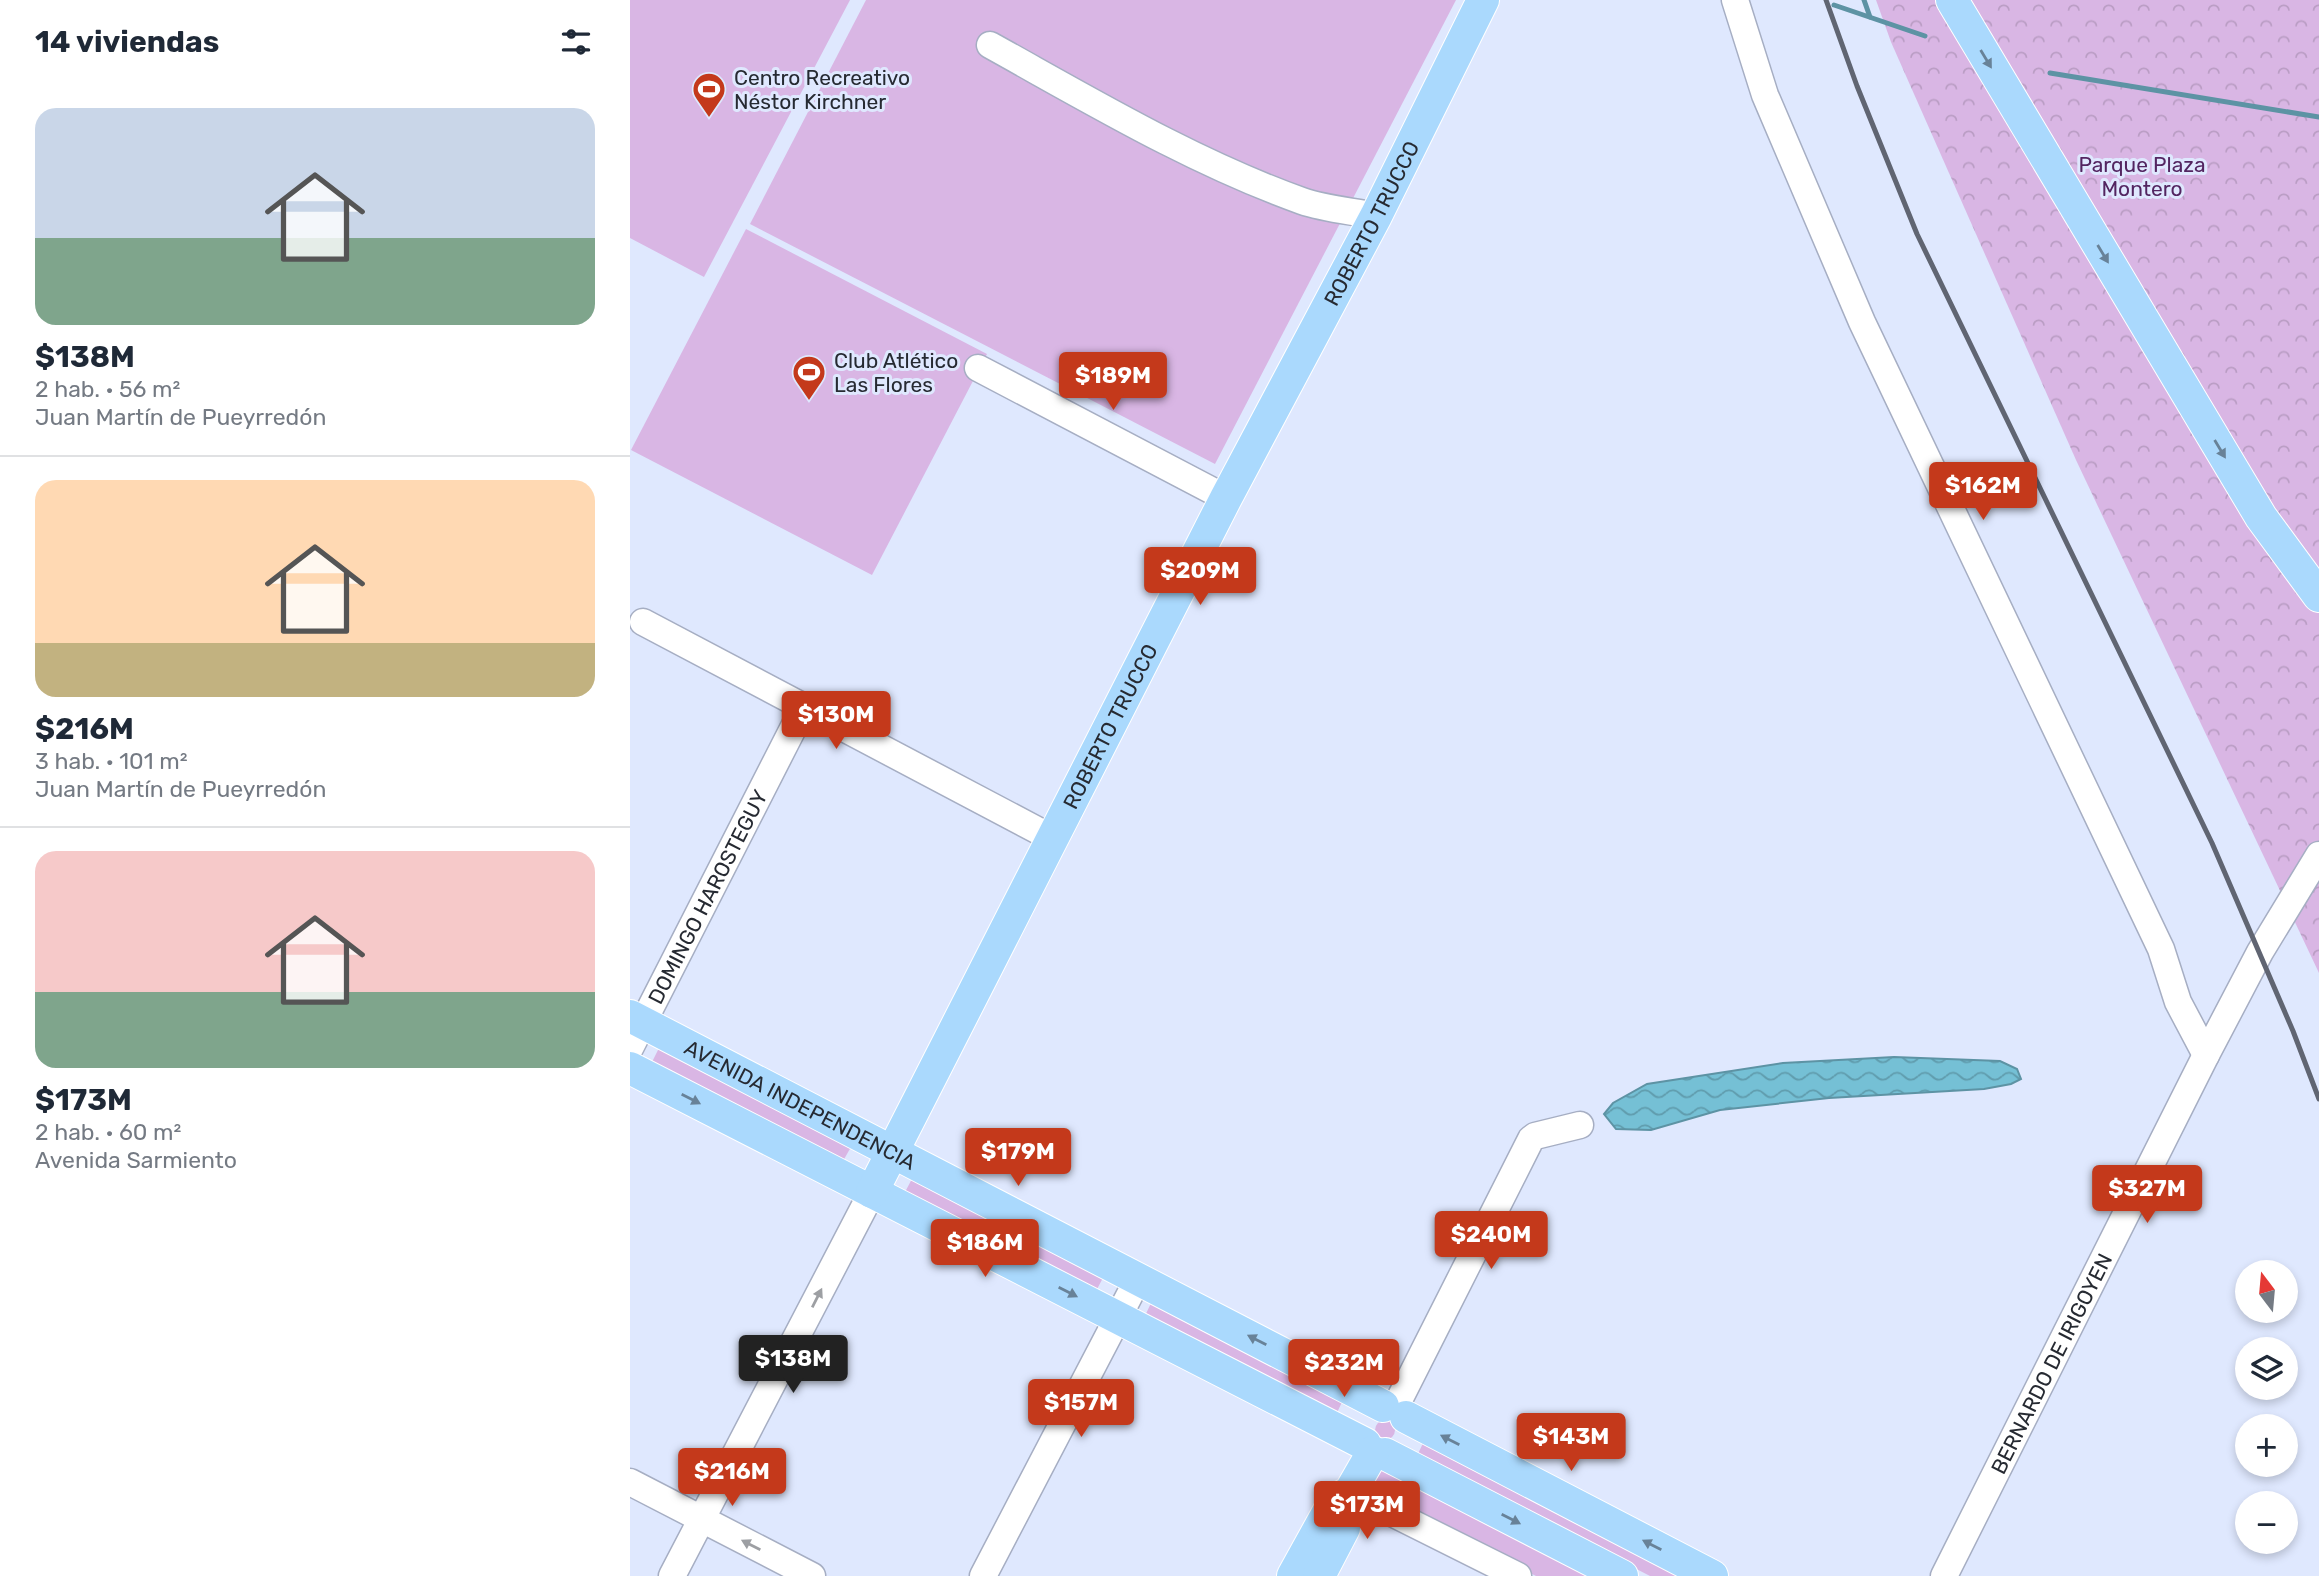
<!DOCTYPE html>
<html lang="es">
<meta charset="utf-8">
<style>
body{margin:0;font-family:Rubik,sans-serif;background:#f6f6f7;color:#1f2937;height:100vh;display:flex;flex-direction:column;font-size:26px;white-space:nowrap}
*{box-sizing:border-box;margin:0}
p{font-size:23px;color:#747a83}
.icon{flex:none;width:38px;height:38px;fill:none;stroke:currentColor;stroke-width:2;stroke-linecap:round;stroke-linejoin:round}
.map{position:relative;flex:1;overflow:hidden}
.drawer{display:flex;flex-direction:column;background:#fff;width:630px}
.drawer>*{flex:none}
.needle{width:46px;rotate:344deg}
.controls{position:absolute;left:1605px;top:1260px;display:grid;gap:14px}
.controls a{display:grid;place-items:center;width:63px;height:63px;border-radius:50%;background:#fff;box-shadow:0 4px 10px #0003;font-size:35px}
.price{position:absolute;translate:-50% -60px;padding:0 16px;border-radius:7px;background:#c4391b;color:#fff;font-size:23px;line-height:46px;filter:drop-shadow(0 2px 4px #0008)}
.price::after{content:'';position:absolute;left:50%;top:42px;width:21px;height:16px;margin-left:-10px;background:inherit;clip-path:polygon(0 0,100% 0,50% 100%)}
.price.current{background:#222;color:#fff}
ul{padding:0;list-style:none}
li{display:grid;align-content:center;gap:14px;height:371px;padding:0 35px}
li+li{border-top:2px solid #e0e1e3}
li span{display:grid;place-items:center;height:217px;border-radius:21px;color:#555}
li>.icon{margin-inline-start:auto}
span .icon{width:126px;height:126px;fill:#fffc;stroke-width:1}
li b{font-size:30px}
h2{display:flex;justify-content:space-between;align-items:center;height:84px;padding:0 35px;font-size:30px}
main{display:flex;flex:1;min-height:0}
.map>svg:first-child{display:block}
.grass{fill:#d9b6e4}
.forest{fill:url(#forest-crowns)}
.water{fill:url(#water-waves);stroke:#5d93a4;stroke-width:2}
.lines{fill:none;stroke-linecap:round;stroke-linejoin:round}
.stream{stroke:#5d93a4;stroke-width:5}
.minor-casing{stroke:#a6aec3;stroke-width:29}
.major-casing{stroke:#fff;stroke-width:34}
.minor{stroke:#fff;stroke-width:26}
.major{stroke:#aad9fd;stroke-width:32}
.rail{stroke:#606572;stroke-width:5}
.oneway{fill:#688298}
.oneway2{fill:#9d9fa3}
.labels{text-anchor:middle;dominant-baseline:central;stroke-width:6;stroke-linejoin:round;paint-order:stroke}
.poi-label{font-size:21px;fill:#262a32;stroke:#dfe8fe;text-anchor:start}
.park-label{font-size:21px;fill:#532561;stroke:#dfe8fe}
.street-label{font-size:21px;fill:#262a32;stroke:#dfe8fe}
</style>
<main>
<section class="drawer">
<h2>14 viviendas<svg class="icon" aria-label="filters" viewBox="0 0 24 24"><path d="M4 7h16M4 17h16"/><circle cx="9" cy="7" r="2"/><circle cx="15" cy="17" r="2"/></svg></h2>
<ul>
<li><span style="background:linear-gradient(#c9d6e8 60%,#7fa58c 0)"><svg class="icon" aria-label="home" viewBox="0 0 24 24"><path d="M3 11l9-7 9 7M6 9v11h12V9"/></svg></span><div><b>$138M</b><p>2 hab. · 56 m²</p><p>Juan Martín de Pueyrredón</p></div></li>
<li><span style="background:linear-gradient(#ffd9b3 75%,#c2b280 0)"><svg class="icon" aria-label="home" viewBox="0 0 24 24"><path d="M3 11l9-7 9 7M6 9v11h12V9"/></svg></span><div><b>$216M</b><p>3 hab. · 101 m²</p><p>Juan Martín de Pueyrredón</p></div></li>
<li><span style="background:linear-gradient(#f6c9c9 65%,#7fa58c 0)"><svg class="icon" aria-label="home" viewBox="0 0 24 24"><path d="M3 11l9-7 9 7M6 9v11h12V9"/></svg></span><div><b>$173M</b><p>2 hab. · 60 m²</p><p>Avenida Sarmiento</p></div></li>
</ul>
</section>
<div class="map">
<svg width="1689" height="1576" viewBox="0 0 1689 1576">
<defs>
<pattern id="forest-crowns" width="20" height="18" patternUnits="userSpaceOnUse" patternTransform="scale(1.75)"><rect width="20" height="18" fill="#d9b6e4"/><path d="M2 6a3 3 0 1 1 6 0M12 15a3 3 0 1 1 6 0" fill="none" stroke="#ba9dc4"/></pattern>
<pattern id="water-waves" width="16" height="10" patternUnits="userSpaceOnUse" patternTransform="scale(1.75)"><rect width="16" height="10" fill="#75c0d5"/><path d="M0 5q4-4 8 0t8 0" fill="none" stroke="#609cad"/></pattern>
</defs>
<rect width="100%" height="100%" fill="#dfe8fe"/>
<g class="grass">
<polygon points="0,0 220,0 74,277 0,238"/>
<polygon points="236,0 826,0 585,464 120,224"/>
<polygon points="116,229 357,354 242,575 1,450"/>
<polygon points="29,1048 221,1147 213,1161 22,1062"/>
<polygon points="283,1177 474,1276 466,1291 275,1192"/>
<polygon points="521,1303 712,1402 705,1417 514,1318"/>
<circle cx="755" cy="1430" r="10"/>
<polygon points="794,1441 1056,1576 1020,1576 787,1456"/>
<polygon points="751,1463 974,1576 906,1576 747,1494 744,1476"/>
</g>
<polygon class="forest" points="1246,0 1689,0 1689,973 1446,460 1261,42"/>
<polygon class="water" points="1264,1057 1370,1061 1387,1069 1391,1079 1381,1084 1354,1089 1199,1098 1090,1110 1021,1130 986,1129 974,1114 983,1103 1017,1084 1153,1063"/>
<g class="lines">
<g class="stream">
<polyline points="1234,0 1240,17"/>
<polyline points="1204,5 1295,36"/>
<polyline points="1420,73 1689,117"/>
</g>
<defs>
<g id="minor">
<polyline points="1105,0 1135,95 1232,322 1531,949 1548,1002 1576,1055"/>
<path d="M360 45C461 101 563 162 672 201 695 209 722 211 746 216"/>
<polyline points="348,368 596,498"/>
<polyline points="13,622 422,838"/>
<path id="s1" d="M0 1048 174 707"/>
<polyline points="765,1408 901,1139 905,1136 950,1125"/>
<polyline points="0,1482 182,1576"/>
<polyline points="720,1492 888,1576"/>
<polyline points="42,1576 242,1192"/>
<polyline points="353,1576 508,1279"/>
<path id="s2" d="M1314 1576 1576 1055 1630 952 1689 855"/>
</g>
<g id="major">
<polyline points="1322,0 1631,517 1689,596"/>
<path id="s3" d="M0 1016 753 1406"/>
<polyline points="0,1068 735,1444"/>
<path id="s4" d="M242 1192 596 498 746 216 853 0"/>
<polyline points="776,1417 1082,1576"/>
<polyline points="755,1454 992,1576"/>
<polyline points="663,1576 705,1500 720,1492 743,1452"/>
<polyline points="689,1576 714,1528"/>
</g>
</defs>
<use href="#minor" class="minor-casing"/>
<use href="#major" class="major-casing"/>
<use href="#minor" class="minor"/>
<use href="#major" class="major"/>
<polyline class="rail" points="1196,0 1227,86 1287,234 1582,843 1663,1031 1689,1099"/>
</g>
<defs><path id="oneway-solid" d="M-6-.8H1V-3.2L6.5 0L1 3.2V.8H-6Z" transform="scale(1.75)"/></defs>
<g class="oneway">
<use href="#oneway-solid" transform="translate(1356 59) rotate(59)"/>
<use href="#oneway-solid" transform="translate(1473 254) rotate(59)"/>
<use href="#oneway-solid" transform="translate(1590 449) rotate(59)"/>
<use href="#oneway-solid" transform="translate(61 1099) rotate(27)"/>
<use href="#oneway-solid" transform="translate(438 1292) rotate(27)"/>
<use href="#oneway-solid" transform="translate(627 1340) rotate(-153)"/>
<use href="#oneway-solid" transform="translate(820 1440) rotate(-153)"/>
<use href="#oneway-solid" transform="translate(881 1519) rotate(27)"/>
<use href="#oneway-solid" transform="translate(1022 1545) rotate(-153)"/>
</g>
<g class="oneway2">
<use href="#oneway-solid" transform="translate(187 1298) rotate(-63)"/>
<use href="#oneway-solid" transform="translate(121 1545) rotate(-153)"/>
</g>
<defs>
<symbol id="stadium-pin" viewBox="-11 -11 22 30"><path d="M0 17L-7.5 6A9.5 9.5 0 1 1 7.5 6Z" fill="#c4391b" stroke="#dfe8fe"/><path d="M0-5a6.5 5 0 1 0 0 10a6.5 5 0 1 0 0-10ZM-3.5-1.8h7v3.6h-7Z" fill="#fff"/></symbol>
</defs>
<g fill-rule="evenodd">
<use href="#stadium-pin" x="60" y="70" width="38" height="52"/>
<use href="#stadium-pin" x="160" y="353" width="38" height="52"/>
</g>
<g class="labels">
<g class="poi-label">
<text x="104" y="77">Centro Recreativo<tspan x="104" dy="24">Néstor Kirchner</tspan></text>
<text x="204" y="360">Club Atlético<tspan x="204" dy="24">Las Flores</tspan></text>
</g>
<g class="park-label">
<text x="1512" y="164">Parque Plaza<tspan x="1512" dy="24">Montero</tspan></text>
</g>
<g class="street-label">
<text stroke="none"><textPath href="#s4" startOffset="1090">ROBERTO TRUCCO</textPath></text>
<text stroke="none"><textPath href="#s4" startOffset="523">ROBERTO TRUCCO</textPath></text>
<text stroke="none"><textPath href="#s1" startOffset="170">DOMINGO HAROSTEGUY</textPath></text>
<text stroke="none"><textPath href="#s3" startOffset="192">AVENIDA INDEPENDENCIA</textPath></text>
<text stroke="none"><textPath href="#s2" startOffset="238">BERNARDO DE IRIGOYEN</textPath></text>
</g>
</g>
</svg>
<div class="controls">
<a><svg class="needle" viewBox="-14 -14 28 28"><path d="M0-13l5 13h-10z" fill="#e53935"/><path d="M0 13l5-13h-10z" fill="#747a83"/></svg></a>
<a><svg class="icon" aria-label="layers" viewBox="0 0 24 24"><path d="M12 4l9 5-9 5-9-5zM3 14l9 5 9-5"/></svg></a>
<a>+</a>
<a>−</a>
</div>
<b class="price" style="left:483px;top:412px">$189M</b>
<b class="price" style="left:1353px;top:522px">$162M</b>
<b class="price" style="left:570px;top:607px">$209M</b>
<b class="price" style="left:206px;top:751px">$130M</b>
<b class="price" style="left:388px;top:1188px">$179M</b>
<b class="price" style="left:1517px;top:1225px">$327M</b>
<b class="price" style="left:861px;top:1271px">$240M</b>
<b class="price" style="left:355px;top:1279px">$186M</b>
<b class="price current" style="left:163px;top:1395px">$138M</b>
<b class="price" style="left:714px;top:1399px">$232M</b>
<b class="price" style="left:451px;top:1439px">$157M</b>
<b class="price" style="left:941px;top:1473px">$143M</b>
<b class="price" style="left:102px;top:1508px">$216M</b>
<b class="price" style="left:737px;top:1541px">$173M</b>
</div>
</main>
